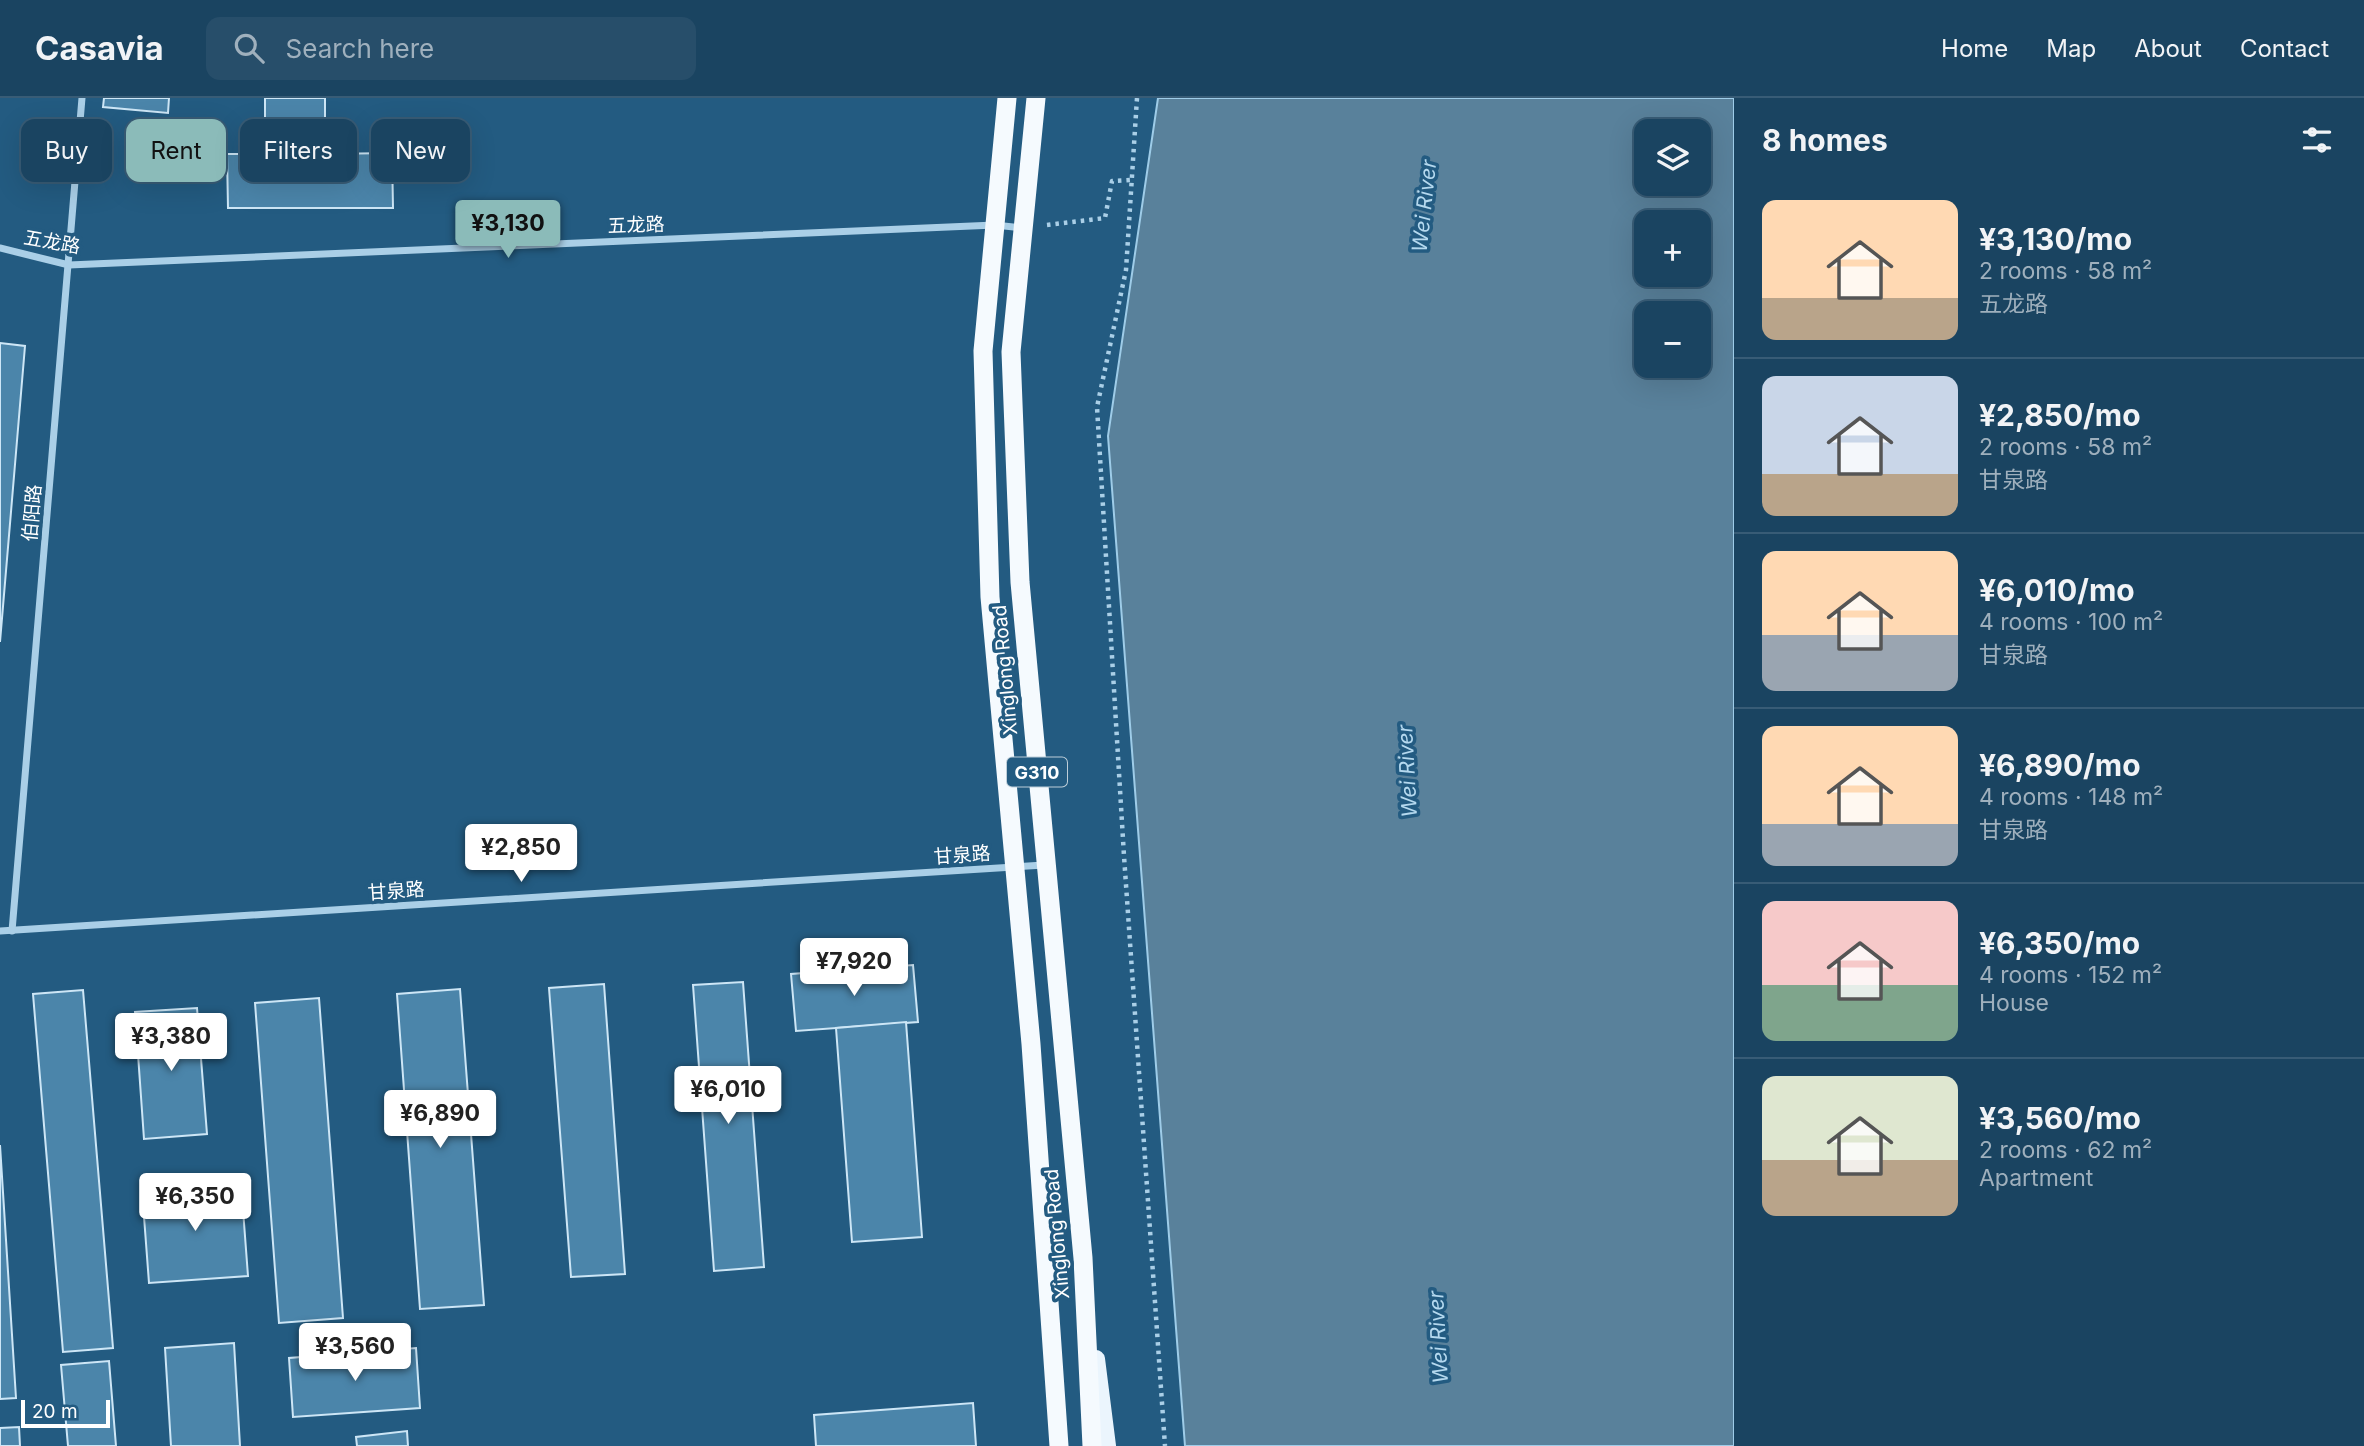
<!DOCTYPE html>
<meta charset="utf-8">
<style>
body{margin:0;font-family:Inter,"Noto Sans SC",sans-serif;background:#274e6a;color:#f1f3f6;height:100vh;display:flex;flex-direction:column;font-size:26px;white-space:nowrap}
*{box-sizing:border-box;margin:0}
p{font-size:23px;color:#9fb0bd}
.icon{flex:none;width:38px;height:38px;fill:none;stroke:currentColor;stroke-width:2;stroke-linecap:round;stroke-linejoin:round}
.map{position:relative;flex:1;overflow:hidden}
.sheet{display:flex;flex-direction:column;background:#1a4461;width:630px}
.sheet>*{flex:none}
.hud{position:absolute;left:21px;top:21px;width:665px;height:63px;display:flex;gap:14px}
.controls{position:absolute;left:1634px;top:21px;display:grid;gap:14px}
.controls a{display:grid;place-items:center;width:77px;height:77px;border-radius:14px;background:#1a4461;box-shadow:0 7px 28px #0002,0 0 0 2px #385c76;font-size:35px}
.scale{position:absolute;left:21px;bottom:18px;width:89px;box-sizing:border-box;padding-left:7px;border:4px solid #fff;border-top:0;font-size:19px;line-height:24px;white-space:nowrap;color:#fff;-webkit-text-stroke:5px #235b81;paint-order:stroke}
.price{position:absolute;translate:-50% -60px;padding:0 16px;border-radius:7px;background:#fff;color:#222;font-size:23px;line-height:46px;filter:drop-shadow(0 2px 4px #0008)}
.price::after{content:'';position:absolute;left:50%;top:42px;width:21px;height:16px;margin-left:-10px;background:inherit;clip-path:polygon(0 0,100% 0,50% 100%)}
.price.active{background:#8bbbb9;color:#111}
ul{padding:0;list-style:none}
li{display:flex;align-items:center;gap:21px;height:175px;padding:0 28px}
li+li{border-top:2px solid #385c76}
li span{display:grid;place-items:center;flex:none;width:196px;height:140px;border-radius:14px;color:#555}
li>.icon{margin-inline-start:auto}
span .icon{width:84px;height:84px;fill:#fffc;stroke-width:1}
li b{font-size:30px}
h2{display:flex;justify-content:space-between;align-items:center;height:84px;padding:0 28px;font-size:30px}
.chip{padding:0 24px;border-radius:14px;background:#1a4461;box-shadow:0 7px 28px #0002,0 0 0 2px #385c76;font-size:24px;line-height:63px}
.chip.active{background:#8bbbb9;color:#111}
header{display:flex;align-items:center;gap:42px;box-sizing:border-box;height:98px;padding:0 35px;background:#1a4461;border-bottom:2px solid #385c76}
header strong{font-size:33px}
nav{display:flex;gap:38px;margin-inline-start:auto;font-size:24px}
.search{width:490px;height:63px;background:#274e6a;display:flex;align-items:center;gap:18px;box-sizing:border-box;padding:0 24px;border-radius:14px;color:#9fb0bd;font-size:26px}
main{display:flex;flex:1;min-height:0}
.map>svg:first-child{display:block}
.water{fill:#59819b;stroke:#9ecce8;stroke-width:2;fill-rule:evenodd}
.building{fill:#4b85aa;stroke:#cde6f6;stroke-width:2}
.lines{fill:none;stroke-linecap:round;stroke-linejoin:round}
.path{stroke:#aacfe7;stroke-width:4.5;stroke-dasharray:3.5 5;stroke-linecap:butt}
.minor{stroke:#aacfe7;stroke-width:7}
.primary{stroke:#ebf5fd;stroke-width:18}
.trunk{stroke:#f5fafe;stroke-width:19}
.labels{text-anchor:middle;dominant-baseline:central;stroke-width:7;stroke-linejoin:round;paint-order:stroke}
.shield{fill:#235b81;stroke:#bdced9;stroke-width:2}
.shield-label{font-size:18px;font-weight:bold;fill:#fff}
.street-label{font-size:19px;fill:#fff;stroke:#235b81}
.water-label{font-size:21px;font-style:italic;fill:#b5d9ef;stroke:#235b81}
</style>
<header>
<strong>Casavia</strong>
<div class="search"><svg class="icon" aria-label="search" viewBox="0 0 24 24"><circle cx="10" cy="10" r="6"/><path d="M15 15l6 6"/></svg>Search here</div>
<nav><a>Home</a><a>Map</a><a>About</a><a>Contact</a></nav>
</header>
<main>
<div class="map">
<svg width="1734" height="1348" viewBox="0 0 1734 1348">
<rect width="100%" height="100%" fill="#235b81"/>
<path class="water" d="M1158 0H1734V1348H1185L1108 338ZM1647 33H1699V86H1647ZM1647 124H1699V177H1647ZM1647 215H1699V268H1647Z"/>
<g class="building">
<polygon points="104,0 169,0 168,15 103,9"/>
<polygon points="265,0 325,0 325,56 392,55 393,110 228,110 227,56 265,56"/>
<polygon points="0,245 25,248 0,544"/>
<polygon points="913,867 918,924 796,933 791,876"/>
<polygon points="743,884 764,1169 714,1173 693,887"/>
<polygon points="604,886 625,1176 571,1179 549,890"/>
<polygon points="460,891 484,1207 420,1211 397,896"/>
<polygon points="83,892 113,1250 63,1254 33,896"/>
<polygon points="319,900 343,1220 279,1225 255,905"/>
<polygon points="197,910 207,1036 144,1041 135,914"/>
<polygon points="906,924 922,1139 852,1144 836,930"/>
<polygon points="0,1047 16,1300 0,1301"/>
<polygon points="241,1085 248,1178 149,1185 142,1092"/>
<polygon points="234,1245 240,1348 171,1348 165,1250"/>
<polygon points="416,1250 420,1310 293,1319 289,1260"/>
<polygon points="109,1263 116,1348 68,1348 61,1267"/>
<polygon points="973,1305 976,1348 816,1348 814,1317"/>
<polygon points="19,1329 20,1348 0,1348 0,1330"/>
<polygon points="407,1333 408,1348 357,1348 356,1339"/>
</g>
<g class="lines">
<g class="path">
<polyline points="1137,0 1126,172 1097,309 1124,758 1165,1348"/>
<polyline points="1047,127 1105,120 1112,83 1131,82"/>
</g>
<g class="minor">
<polyline points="0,150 69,167 995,127 1022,130"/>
<polyline points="0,833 1044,767"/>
<polyline points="12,833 82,0"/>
</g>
<polyline class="primary" points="1096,1261 1107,1348"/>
<g class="trunk">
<polyline points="1007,0 983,253 990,499 1031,946 1059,1348"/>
<polyline points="1036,0 1011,254 1020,484 1083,1160 1092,1348"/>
</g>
</g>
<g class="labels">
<rect class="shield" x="1007" y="659.5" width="60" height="29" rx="5"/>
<g class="shield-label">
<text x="1037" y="674">G310</text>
</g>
<g class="street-label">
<text transform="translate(636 127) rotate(-2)">五龙路</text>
<text transform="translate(52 144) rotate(10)">五龙路</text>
<text transform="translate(32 415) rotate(-85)">伯阳路</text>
<text transform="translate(1005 572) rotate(-95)">Xinglong Road</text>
<text transform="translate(962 757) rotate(-4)">甘泉路</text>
<text transform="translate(396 793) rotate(-4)">甘泉路</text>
<text transform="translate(1057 1136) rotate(-95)">Xinglong Road</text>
</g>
<g class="water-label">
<text transform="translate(1424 108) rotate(-84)">Wei River</text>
<text transform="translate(1407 673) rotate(-93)">Wei River</text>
<text transform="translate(1438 1239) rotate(-93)">Wei River</text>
</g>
</g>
</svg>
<div class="controls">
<a><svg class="icon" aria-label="layers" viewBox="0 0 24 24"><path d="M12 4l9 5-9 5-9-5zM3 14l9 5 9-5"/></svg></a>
<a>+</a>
<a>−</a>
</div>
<div class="scale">20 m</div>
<b class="price active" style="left:508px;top:162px">¥3,130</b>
<b class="price" style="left:521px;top:786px">¥2,850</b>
<b class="price" style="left:854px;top:900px">¥7,920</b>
<b class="price" style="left:171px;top:975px">¥3,380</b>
<b class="price" style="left:728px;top:1028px">¥6,010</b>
<b class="price" style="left:440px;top:1052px">¥6,890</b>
<b class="price" style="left:195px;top:1135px">¥6,350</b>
<b class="price" style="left:355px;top:1285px">¥3,560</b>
<div class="hud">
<a class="chip">Buy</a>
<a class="chip active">Rent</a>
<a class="chip">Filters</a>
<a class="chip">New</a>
</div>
</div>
<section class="sheet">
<h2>8 homes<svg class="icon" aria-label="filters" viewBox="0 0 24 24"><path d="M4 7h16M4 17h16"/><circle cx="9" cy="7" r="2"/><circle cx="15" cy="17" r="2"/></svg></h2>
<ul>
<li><span style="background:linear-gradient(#ffd9b3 70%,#b9a48a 0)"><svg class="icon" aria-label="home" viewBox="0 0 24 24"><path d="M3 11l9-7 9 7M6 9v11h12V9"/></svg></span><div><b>¥3,130/mo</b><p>2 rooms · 58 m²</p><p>五龙路</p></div></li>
<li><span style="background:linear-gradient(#c9d6e8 70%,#b9a48a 0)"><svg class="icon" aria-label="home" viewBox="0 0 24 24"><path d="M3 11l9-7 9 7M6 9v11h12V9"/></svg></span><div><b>¥2,850/mo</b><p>2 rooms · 58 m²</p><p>甘泉路</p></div></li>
<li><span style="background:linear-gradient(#ffd9b3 60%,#9aa5b1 0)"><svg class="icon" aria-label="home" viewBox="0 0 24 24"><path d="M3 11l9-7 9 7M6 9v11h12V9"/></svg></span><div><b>¥6,010/mo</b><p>4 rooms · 100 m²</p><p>甘泉路</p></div></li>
<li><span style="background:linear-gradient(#ffd9b3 70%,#9aa5b1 0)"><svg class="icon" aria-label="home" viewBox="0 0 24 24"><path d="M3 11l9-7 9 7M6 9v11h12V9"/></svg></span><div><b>¥6,890/mo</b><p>4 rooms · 148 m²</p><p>甘泉路</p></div></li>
<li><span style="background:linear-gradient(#f6c9c9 60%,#7fa58c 0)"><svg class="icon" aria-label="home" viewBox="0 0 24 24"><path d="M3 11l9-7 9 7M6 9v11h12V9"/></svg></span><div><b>¥6,350/mo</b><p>4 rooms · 152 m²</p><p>House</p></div></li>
<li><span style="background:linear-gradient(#dfe7d0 60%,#b9a48a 0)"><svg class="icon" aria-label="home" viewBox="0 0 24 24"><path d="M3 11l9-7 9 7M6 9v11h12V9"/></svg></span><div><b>¥3,560/mo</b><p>2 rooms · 62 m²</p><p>Apartment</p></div></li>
</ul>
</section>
</main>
